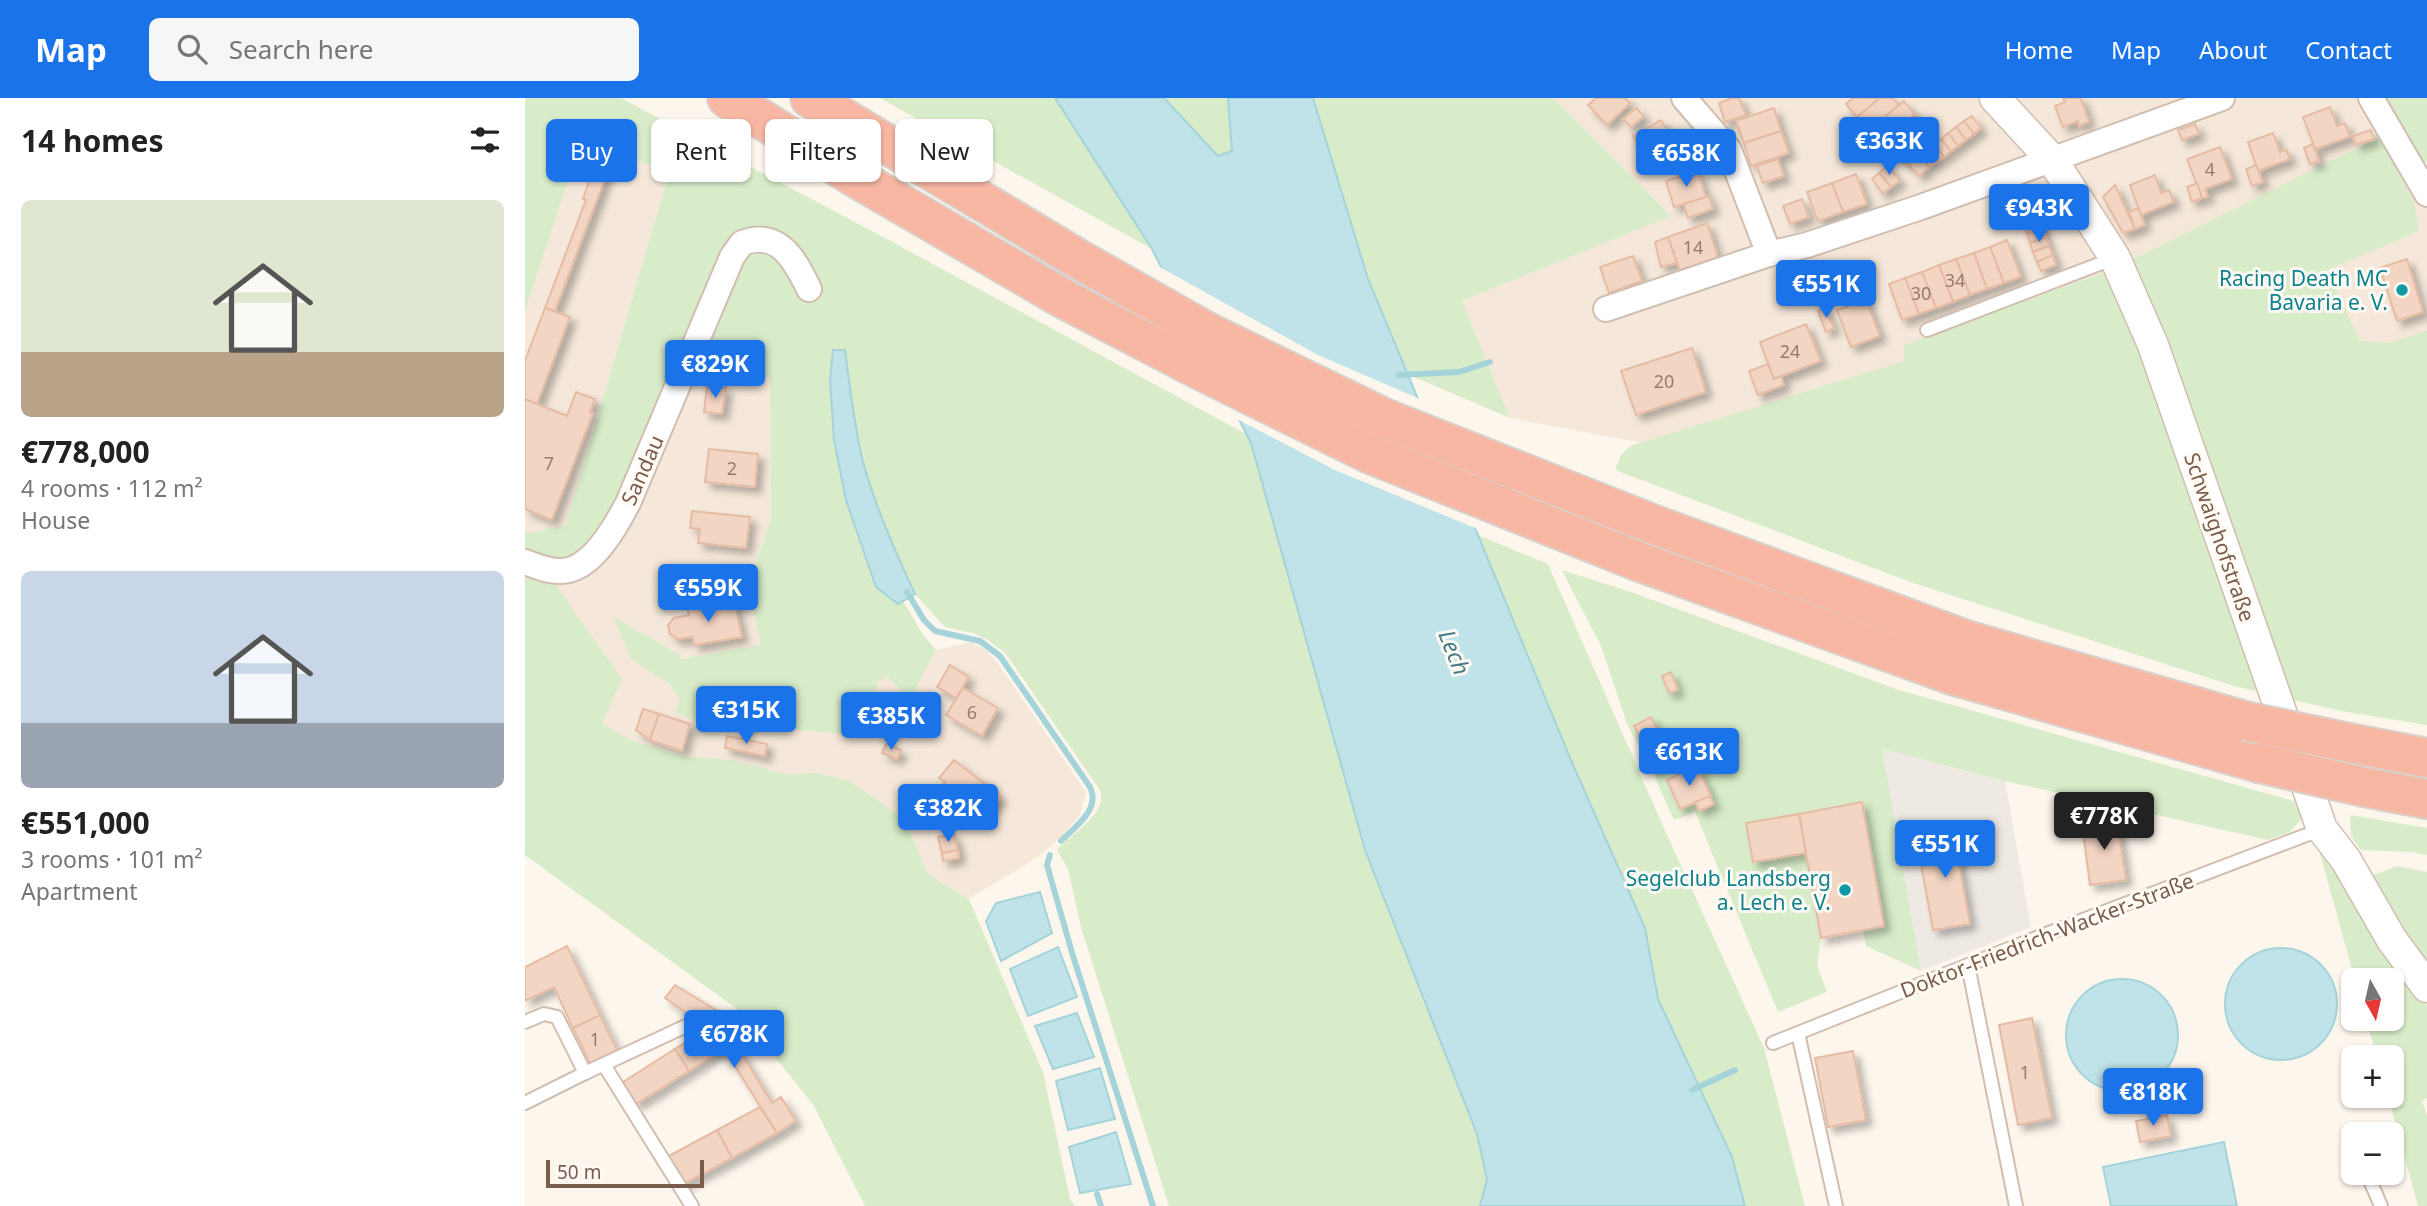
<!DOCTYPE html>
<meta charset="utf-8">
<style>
body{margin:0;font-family:"Noto Sans",sans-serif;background:#f6f6f6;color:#222;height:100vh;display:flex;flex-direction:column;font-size:26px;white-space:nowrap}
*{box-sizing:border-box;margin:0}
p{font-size:23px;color:#767676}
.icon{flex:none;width:38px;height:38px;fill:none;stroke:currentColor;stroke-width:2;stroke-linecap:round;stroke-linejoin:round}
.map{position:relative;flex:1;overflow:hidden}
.panel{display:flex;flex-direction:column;background:#fff;width:525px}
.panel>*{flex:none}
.hud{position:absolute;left:21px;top:21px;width:665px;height:63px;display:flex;gap:14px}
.needle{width:46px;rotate:172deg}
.fabs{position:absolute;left:1816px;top:870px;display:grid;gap:14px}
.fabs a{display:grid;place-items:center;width:63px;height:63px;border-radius:10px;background:#fff;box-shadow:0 2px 5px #0004;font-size:35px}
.scale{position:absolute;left:21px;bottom:18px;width:158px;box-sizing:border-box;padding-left:7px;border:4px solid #7a5c4d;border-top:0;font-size:19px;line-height:24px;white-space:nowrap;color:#7a5c4d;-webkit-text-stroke:5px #fffaf3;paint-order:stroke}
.price{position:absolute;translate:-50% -60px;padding:0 16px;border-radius:7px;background:#1a73e8;color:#fff;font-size:23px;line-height:46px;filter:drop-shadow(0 2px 4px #0008)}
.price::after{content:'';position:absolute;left:50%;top:42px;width:21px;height:16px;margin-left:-10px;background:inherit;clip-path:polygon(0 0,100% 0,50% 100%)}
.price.current{background:#222;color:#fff}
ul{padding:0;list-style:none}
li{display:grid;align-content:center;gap:14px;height:371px;padding:0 21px}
li span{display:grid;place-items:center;height:217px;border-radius:10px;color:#555}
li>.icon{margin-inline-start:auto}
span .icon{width:126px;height:126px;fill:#fffc;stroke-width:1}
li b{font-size:30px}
h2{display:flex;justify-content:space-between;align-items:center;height:84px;padding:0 21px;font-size:30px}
.chip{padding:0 24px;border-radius:10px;background:#fff;box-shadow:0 2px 5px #0004;font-size:24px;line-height:63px}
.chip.current{background:#1a73e8;color:#fff}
header{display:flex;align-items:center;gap:42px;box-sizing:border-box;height:98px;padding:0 35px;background:#1a73e8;color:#fff}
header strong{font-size:33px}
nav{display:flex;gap:38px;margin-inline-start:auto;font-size:24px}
.search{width:490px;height:63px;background:#f6f6f6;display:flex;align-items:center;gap:18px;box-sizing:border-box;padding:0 24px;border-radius:10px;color:#767676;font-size:26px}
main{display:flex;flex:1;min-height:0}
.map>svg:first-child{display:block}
.residential{fill:#f5e8da}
.industrial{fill:#efe9e4}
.green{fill:#d8ecc9}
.water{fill:#bfe3e8;stroke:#a5d3da;stroke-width:2}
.pier{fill:#fdf6ec}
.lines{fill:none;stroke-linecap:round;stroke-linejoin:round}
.stream{stroke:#a5d3da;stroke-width:6}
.building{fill:#f3d5c3;stroke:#e6bba3;stroke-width:2;filter:url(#shadow)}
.service-casing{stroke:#d1beb0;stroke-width:16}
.minor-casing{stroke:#d1beb0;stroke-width:28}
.tertiary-casing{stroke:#d1beb0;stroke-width:33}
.motorway-casing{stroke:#dad1cd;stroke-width:42}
.service{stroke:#fff;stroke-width:12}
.minor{stroke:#fff;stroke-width:24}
.tertiary{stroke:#fff;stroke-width:30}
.motorway{stroke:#f7b7a3;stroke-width:38}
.motorway-bridge-casing{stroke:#dad1cd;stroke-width:42;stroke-linecap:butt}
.motorway-bridge{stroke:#f7b7a3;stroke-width:38}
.culture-dot{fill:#0f9aa8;stroke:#fffaf3;stroke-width:2.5}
.labels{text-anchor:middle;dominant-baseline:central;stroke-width:6;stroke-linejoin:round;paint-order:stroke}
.number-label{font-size:18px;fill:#987a6a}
.culture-label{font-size:21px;fill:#0d838f;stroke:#fffaf3;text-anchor:end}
.street-label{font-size:21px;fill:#7a5c4d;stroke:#fffaf3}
.water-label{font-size:23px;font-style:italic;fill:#437c86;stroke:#fffaf3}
</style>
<header>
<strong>Map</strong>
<div class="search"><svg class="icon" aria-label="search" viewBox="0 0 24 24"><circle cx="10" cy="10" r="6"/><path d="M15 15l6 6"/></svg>Search here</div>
<nav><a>Home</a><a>Map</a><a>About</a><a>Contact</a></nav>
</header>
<main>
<section class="panel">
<h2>14 homes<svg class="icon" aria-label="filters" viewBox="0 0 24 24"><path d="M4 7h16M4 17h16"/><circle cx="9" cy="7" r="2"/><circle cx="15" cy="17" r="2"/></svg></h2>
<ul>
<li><span style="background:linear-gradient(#dfe7d0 70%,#b9a48a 0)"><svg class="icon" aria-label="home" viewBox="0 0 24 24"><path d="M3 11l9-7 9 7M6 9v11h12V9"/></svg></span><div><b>€778,000</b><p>4 rooms · 112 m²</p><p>House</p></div></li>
<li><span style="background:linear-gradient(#c9d6e8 70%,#9aa5b1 0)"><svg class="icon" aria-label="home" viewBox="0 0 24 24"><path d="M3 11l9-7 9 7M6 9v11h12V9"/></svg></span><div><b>€551,000</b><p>3 rooms · 101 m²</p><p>Apartment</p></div></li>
</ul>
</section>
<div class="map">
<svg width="1902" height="1108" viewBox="0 0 1902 1108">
<defs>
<filter id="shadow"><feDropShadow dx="6" dy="6" stdDeviation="3.5" flood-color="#0004"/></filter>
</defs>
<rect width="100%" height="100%" fill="#fdf6ec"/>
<g class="residential">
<polygon points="1028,0 1846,0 1902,96 1902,232 1840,254 1810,189 1800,186 1795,175 1586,172 1380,247 1380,263 1118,345 985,320 937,203 1145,118"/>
<polygon points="57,39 144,75 41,427 0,436 0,213"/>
<polygon points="173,271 245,280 246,421 223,488 236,547 156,561 155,557 89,519 106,561 144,586 155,601 151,615 167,621 348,616 353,583 361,579 385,601 411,552 445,544 460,551 472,564 561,694 555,717 534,741 514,758 444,801 403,776 379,720 293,675 260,676 207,662 156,658 106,642 76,625 28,483 44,485 72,461"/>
</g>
<polygon class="industrial" points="1356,651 1480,683 1506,829 1396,873"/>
<g class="green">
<path d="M0 0H96L373 147 721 336 726 345 840 752 952 1036 962 1081 955 1108H644L556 829 543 771 532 752C546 736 584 715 575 692L481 556 463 542 448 535 420 529 390 496 359 428 338 364 327 312 305 282 309 342 321 402 351 489 372 506 378 503 399 538 411 552 385 601 362 579 353 583 348 616 336 638 167 621 150 615 155 601 144 586 106 561 88 518 155 557 156 561 236 547 223 488 246 421 245 280 155 268 107 374 64 451 29 467 0 451V436L41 427 144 75 57 40 0 213Z"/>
<polygon points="355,0 530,0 627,151 369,8"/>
<polygon points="639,0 703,0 708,53 693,58"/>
<polygon points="788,0 1028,0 1146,118 937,203 985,320 882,276 843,181"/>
<polygon points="1856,0 1902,0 1902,64 1895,66"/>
<polygon points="1854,39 1889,103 1894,133 1795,175 1800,186 1810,189 1835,243 1865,245 1902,232 1902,627 1816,613 1709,588 1388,485 1090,372 1096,357 1105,348 1379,263 1379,247 1586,172"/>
<polygon points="953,437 1023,466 1138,728 1239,950 1280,1108 1220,1108 1207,1059 1133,901 1120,830 1045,660"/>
<polygon points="1037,472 1103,493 1374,592 1772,704 1777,720 1765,734 1743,742 1480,683 1357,651 1396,873 1341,848 1338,832 1359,828 1337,705 1222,725 1228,764 1281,755 1296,840 1292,867 1302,894 1253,914 1170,714 1149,722 1128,675 1102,626 1076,548"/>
<polygon points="0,477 28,483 97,581 77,625 106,642 156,658 207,662 260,676 293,675 324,683 379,720 403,776 444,801 518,974 545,1101 550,1108 340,1108 289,1008 212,911 0,757"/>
<polygon points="1825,717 1902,730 1902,757 1886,754 1836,752 1826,738"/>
<polygon points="1794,752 1902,908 1902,1000 1897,1003 1902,1018 1902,1108 1893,1108 1863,998 1867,998 1867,959 1852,959 1841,921 1867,920 1867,882 1830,882"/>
<polygon points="1872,768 1902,774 1902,870 1876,835 1846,778"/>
</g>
<g class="water">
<polygon points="530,0 639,0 693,58 707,53 703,0 788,0 843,181 893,301 953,437 1045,660 1120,830 1133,901 1207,1059 1220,1108 955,1108 962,1081 952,1036 840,752 726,345 627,151"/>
<path d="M308 252H320C325 290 329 327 338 364 351 410 370 453 390 496L373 506 351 489 321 402 309 342 305 282Z"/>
<polygon points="515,794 527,835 476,863 461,823 471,805"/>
<polygon points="533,849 552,899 503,918 485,871"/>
<circle cx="1756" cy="906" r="56"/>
<circle cx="1597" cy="937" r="56"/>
<polygon points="552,915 569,959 528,971 510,928"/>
<polygon points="575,970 590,1021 543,1032 531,983"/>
<polygon points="591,1034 606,1086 555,1095 544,1049"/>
<polygon points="1699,1044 1712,1108 1586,1108 1578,1069"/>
</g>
<polygon class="pier" points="631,167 793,257 897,302 955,432 810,372 708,319"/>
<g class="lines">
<g class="stream">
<polyline points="874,277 934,274 965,264"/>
<path d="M382 494 399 522 410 533 455 543 475 558 565 689C576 711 550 729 536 743"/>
<polyline points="525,757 522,767 548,858 628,1108"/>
<polyline points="1167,992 1210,972"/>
<polyline points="572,1096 576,1108"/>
</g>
</g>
<g class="building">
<polygon points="1071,0 1100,0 1105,5 1082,27 1063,7"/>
<polygon points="1207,0 1214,0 1221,17 1200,24 1194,5"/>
<polygon points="1328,0 1355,0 1332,19 1321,6"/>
<polygon points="1355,0 1368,0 1374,7 1344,32 1332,19"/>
<polygon points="1538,0 1556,0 1564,24 1554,28 1553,23 1538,29 1530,8 1540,4"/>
<polygon points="1379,3 1390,17 1360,42 1349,28"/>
<polygon points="1805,9 1812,28 1820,25 1825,39 1790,51 1778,19"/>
<polygon points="1111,10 1119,18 1106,29 1098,21"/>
<polygon points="1249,10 1256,33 1219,45 1211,23"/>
<polygon points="1390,17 1401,30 1371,55 1360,42"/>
<polygon points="1447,18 1456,30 1449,36 1439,23"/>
<polygon points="1136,22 1151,47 1122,63 1108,38"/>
<polygon points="1439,23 1449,36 1441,42 1431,29"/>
<polygon points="1670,26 1674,36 1657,42 1653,32"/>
<polygon points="1431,29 1441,42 1433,48 1423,35"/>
<polygon points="1401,30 1411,43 1381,67 1371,55"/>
<polygon points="1846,32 1849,41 1831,47 1828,38"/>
<polygon points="1256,33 1264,55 1226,68 1219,45"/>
<polygon points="1423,35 1433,48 1426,53 1416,41"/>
<polygon points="1748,35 1755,54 1761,51 1765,61 1733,73 1723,44"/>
<polygon points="1416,41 1426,53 1419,59 1409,46"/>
<polygon points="1163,46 1167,55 1144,66 1139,58"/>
<polygon points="1409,46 1419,59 1412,64 1402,51"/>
<polygon points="1788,46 1794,63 1785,66 1779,50"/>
<polygon points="1695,49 1707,81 1680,91 1683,99 1677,100 1662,61"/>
<polygon points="1402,51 1412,64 1404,69 1395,57"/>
<polygon points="1395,57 1404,69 1394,78 1384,66"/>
<polygon points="1253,61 1259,78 1238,85 1232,68"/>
<polygon points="70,65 84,70 30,213 20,210 61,102 58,101"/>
<polygon points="1731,67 1738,84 1727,88 1721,71"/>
<polygon points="1363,68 1375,83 1366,89 1354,75"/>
<polygon points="1173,73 1181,99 1149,109 1141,83"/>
<polygon points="1354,75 1366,89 1358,96 1347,81"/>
<polygon points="1331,76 1342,106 1318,114 1307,85"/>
<polygon points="1630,77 1636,95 1644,92 1649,104 1616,117 1605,87"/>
<polygon points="1307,85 1318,114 1293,123 1282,94"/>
<polygon points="1672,85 1677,100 1667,104 1662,89"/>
<polygon points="1590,87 1610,131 1598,135 1578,99"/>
<polygon points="1184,98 1188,111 1163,120 1159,106"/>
<polygon points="1277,101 1284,119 1265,126 1258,108"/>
<polygon points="1507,104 1511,114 1496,120 1492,110"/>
<polygon points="1613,110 1620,127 1610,131 1604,114"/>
<polygon points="1511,114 1514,122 1499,128 1496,120"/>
<polygon points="1514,122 1518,130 1502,136 1499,128"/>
<polygon points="1182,125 1193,159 1155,172 1143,139"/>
<polygon points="1518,130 1521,139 1505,145 1502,136"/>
<polygon points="1143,139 1152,165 1136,169 1130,144"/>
<polygon points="1521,139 1524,148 1508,154 1505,145"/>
<polygon points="1482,142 1496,179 1479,185 1465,149"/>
<polygon points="1524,148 1528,157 1512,164 1508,154"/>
<polygon points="1465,149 1479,185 1462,191 1449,155"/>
<polygon points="1449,155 1462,191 1445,197 1431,161"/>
<polygon points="1528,157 1531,167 1516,173 1512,164"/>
<polygon points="1108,158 1117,183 1084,195 1075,169"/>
<polygon points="1431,161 1445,197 1428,204 1414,167"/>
<polygon points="1882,161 1898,214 1872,223 1855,170"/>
<polygon points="1414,167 1428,204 1411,210 1397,174"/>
<polygon points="1397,174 1411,210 1394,216 1380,180"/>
<polygon points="1380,180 1394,216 1377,222 1364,186"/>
<polygon points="1341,202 1355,238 1326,249 1312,212"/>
<polygon points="20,210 45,219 12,306 0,301 0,263"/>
<polygon points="1300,210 1309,230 1301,234 1293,213"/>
<polygon points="1281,226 1296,263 1249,281 1235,244"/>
<polygon points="1167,250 1181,294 1111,317 1096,273"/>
<polygon points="1243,266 1249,281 1256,278 1259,287 1233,297 1224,273"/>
<polygon points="182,288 201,290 197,316 179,314"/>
<polygon points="51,294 70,301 65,314 68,315 27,422 0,411 0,301 42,318"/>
<polygon points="184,351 233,356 230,389 180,384"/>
<polygon points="167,413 225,419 221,450 173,445 175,431 165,430"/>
<polygon points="209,503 217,539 169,547 168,539 153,541 145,536 143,527 149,520 164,517 162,509"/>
<polygon points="425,567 444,579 431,600 412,589"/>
<polygon points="1146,574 1153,592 1144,595 1137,578"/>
<polygon points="438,590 473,610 457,638 421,617"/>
<polygon points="118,611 134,616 125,642 111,632"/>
<polygon points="134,616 165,626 157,653 125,642"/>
<polygon points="1126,619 1139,645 1155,636 1161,655 1129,671 1109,628"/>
<polygon points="202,638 242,646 240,658 200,650"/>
<polygon points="361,646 376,652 372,661 357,655"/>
<polygon points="429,662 476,699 467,710 457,702 450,710 437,699 434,703 417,688 420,684 414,680"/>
<polygon points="1172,668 1186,698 1155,711 1142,682"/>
<polygon points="404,698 416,701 413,716 400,713"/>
<polygon points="1185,698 1189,706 1174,713 1170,704"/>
<polygon points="1337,704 1359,828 1296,840 1274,716"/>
<polygon points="1274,716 1281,755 1228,764 1221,725"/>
<polygon points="1592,722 1601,782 1565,787 1557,726"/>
<polygon points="429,736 433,752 417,755 413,739"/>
<polygon points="1442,736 1446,757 1433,759 1445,826 1408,832 1392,744"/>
<polygon points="433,752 434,760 418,763 417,755"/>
<polygon points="42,848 75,917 48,930 29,889 0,903 0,869"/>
<polygon points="150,887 199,917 196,922 184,930 140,900"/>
<polygon points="75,917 92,952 65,965 48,930"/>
<polygon points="1507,920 1527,1020 1493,1027 1474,927"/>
<polygon points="196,922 247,1005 256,999 271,1023 252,1035 199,951 164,973 150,951"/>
<polygon points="150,951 164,973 111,1006 98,984"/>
<polygon points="1328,953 1341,1022 1303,1029 1290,960"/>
<polygon points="235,1009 252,1035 207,1060 192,1032"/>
<polygon points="1642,1017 1646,1038 1615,1044 1611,1023"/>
<polygon points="192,1032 207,1060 157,1087 142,1059"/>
</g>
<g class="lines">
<defs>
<g id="service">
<polyline points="1402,232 1590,160"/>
<polyline points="1443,867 1491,1108"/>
<polyline points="0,924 19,916 32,919 60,975 0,1005"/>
<polyline points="1273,935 1311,1108"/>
<polyline points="1248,945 1516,838 1797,731"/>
<polyline points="79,967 167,1108"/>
<polyline points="60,975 161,928"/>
<polyline points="1844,1080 1856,1108"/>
</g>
<g id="minor">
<polyline points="1159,0 1204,52 1244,156"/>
<polyline points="1846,0 1902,96"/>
<polyline points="1081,211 1244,156 1282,147 1396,109 1697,0"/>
<path d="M0 464C11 468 24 474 37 473 67 472 91 428 103 405L207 159 217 145C254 131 270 162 284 191"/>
</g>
<polyline id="tertiary" points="1470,0 1528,63 1590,160 1628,247 1797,731 1821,762 1867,842 1902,889"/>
<g id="motorway">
<polyline points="202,0 328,78 539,201 673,271 843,355 1115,464 1427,577 1734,665"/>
<polyline points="285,0 555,162 684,235 859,320 1130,427 1441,542 1720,623"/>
<polyline points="1825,645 1902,660"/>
<polyline points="1839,689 1902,701"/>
</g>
</defs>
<use href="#service" class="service-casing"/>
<use href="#minor" class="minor-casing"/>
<use href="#tertiary" class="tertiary-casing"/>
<use href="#motorway" class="motorway-casing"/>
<use href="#service" class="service"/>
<use href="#minor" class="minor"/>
<use href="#tertiary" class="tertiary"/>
<use href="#motorway" class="motorway"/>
<defs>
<g id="motorway-bridge">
<polyline points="1720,623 1825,645"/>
<polyline points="1734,665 1839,689"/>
</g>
</defs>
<use href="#motorway-bridge" class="motorway-bridge-casing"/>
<use href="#motorway-bridge" class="motorway-bridge"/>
</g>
<g class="culture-dot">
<circle cx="1877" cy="192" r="7"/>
<circle cx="1320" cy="792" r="7"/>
</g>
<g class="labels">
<g class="number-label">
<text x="1685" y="71">4</text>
<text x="1168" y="149">14</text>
<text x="1430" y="182">34</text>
<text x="1396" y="195">30</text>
<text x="1265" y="253">24</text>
<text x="1139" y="283">20</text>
<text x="24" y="365">7</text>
<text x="207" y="370">2</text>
<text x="447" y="614">6</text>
<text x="70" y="941">1</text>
<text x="1500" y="974">1</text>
</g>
<g class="culture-label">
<text x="1863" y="180">Racing Death MC<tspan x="1863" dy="24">Bavaria e. V.</tspan></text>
<text x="1306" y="780">Segelclub Landsberg<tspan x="1306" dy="24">a. Lech e. V.</tspan></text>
</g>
<g class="street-label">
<text transform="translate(117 372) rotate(-66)">Sandau</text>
<text transform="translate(1695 439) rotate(71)">Schwaighofstraße</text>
<text transform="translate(1522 837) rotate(-21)">Doktor-Friedrich-Wacker-Straße</text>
</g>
<g class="water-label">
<text transform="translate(930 554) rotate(68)">Lech</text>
</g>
</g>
</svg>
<div class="fabs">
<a><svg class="needle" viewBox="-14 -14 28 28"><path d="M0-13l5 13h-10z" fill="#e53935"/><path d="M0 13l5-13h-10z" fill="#767676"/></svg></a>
<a>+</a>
<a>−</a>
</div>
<div class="scale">50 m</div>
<b class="price" style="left:1364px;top:79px">€363K</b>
<b class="price" style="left:1161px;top:91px">€658K</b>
<b class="price" style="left:1514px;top:146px">€943K</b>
<b class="price" style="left:1301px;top:222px">€551K</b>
<b class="price" style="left:190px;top:302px">€829K</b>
<b class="price" style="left:183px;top:526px">€559K</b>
<b class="price" style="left:221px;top:648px">€315K</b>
<b class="price" style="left:366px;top:654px">€385K</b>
<b class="price" style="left:1164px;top:690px">€613K</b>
<b class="price" style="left:423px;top:746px">€382K</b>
<b class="price current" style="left:1579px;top:754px">€778K</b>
<b class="price" style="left:1420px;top:782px">€551K</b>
<b class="price" style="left:209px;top:972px">€678K</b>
<b class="price" style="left:1628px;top:1030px">€818K</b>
<div class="hud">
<a class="chip current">Buy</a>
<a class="chip">Rent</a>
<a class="chip">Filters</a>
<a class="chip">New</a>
</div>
</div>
</main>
